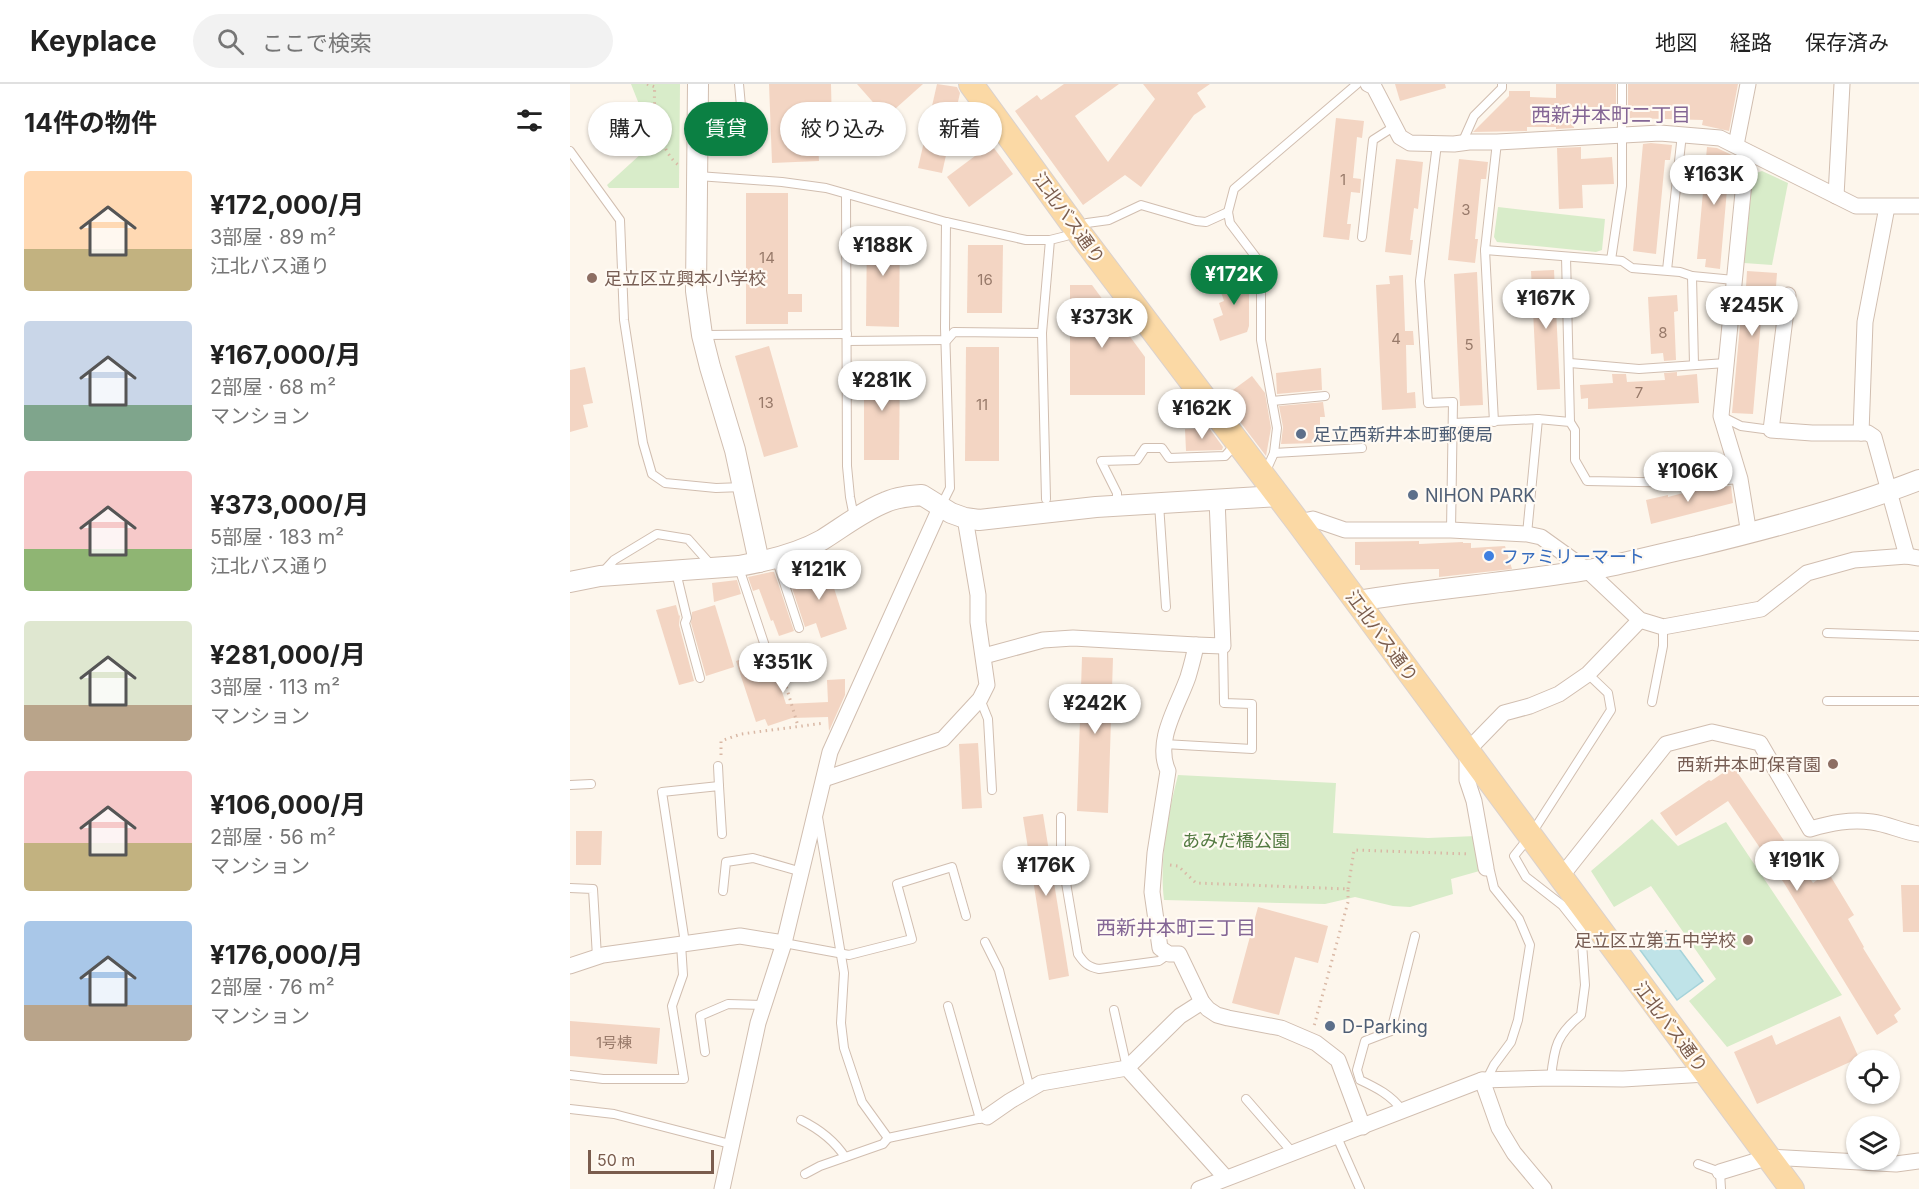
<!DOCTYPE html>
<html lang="ja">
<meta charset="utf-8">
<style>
body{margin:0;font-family:Inter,"Noto Sans JP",sans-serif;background:#f2f2f2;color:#222;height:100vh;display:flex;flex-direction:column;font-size:22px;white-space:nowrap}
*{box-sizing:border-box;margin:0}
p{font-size:20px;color:#767676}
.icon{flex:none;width:33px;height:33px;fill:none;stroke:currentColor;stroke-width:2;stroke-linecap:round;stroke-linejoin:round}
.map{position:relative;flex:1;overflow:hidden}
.panel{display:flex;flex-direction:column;background:#fff;width:570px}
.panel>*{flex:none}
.banner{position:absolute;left:18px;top:18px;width:570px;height:54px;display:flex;gap:12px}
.tools{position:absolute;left:1276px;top:966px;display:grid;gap:12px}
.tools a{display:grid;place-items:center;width:54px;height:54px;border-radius:50%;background:#fff;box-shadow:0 2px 4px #0004;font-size:30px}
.scale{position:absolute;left:18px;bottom:15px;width:126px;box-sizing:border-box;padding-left:6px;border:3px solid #7a5c4d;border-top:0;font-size:16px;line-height:21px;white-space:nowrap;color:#7a5c4d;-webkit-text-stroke:4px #fffaf3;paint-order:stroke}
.price{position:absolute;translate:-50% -51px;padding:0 14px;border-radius:21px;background:#fff;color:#222;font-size:20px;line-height:39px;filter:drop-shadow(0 2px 3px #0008)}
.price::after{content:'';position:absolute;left:50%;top:36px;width:18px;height:14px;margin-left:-9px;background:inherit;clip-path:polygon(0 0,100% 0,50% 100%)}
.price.current{background:#0b8043;color:#fff}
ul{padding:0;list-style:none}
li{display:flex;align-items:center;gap:18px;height:150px;padding:0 24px}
li span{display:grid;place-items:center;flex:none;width:168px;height:120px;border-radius:6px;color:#555}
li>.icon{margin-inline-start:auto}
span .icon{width:72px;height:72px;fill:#fffc;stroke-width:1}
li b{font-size:26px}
h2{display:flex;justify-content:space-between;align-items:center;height:72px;padding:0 24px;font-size:26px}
.tag{padding:0 21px;border-radius:27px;background:#fff;box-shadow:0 2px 4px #0004;font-size:21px;line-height:54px}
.tag.current{background:#0b8043;color:#fff}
header{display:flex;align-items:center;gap:36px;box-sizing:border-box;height:84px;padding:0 30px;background:#fff;border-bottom:2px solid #e0e0e0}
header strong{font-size:28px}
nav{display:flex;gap:33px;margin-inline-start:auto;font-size:21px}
.search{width:420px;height:54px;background:#f2f2f2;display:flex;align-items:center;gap:15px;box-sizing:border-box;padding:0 21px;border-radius:33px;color:#767676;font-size:22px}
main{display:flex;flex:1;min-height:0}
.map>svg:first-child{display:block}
.green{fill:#d8ecc9}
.water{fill:#bfe3e8;stroke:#a5d3da;stroke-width:1.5}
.building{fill:#f3d5c3}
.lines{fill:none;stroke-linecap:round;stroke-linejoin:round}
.service-casing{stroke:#d1beb0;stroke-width:10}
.minor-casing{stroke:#d1beb0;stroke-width:17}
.tertiary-casing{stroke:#d1beb0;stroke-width:22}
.primary-casing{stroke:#dad1cd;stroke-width:26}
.path{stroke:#d9b8a5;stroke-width:3;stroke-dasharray:1.5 4.5;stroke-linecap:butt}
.service{stroke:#fff;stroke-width:8}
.minor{stroke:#fff;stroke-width:15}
.tertiary{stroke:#fff;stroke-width:20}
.primary{stroke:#fbd9a5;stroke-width:24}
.education-dot{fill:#8d6e63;stroke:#fffaf3;stroke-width:2}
.service-dot{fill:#5c6f8a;stroke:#fffaf3;stroke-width:2}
.shop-dot{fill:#3f7fe0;stroke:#fffaf3;stroke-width:2}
.labels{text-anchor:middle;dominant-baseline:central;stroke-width:4.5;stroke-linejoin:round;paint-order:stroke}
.number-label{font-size:15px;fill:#987a6a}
.street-label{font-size:18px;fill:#7a5c4d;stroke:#fffaf3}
.education-label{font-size:18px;fill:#785e54;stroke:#fffaf3;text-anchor:end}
.service-label{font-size:18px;fill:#4e5e75;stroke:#fffaf3;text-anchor:start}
.shop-label{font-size:18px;fill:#366cbe;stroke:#fffaf3;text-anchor:start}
.park-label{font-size:18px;fill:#537a41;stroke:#fffaf3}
.neighbourhood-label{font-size:20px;fill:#846695;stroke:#fffaf3}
</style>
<header>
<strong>Keyplace</strong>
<div class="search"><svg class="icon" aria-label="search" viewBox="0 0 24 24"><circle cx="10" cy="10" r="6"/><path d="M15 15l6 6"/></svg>ここで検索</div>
<nav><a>地図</a><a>経路</a><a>保存済み</a></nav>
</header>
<main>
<section class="panel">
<h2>14件の物件<svg class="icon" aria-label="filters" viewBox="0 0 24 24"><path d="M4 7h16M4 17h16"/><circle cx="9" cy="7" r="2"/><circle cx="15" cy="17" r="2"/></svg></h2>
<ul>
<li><span style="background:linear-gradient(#ffd9b3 65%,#c2b280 0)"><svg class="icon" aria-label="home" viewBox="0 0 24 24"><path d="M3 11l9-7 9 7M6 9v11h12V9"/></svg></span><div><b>¥172,000/月</b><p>3部屋 · 89 m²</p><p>江北バス通り</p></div></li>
<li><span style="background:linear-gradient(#c9d6e8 70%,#7fa58c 0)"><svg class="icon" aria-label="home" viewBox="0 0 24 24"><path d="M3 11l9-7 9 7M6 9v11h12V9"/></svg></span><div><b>¥167,000/月</b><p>2部屋 · 68 m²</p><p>マンション</p></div></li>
<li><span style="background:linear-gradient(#f6c9c9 65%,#8fb573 0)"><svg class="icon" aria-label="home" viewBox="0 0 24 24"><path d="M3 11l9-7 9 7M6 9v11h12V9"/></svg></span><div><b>¥373,000/月</b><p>5部屋 · 183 m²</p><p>江北バス通り</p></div></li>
<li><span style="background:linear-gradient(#dfe7d0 70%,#b9a48a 0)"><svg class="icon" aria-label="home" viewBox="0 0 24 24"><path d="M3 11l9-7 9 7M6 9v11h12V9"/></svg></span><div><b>¥281,000/月</b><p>3部屋 · 113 m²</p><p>マンション</p></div></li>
<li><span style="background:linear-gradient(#f6c9c9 60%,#c2b280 0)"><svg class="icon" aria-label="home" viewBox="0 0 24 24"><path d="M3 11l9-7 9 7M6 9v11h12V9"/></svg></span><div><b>¥106,000/月</b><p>2部屋 · 56 m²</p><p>マンション</p></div></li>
<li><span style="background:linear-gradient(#a9c7e8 70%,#b9a48a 0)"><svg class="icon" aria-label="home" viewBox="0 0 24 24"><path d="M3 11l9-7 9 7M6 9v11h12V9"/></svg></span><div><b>¥176,000/月</b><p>2部屋 · 76 m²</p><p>マンション</p></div></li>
</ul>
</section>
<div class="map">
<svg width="1349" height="1105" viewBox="0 0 1349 1105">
<rect width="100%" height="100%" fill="#fdf6ec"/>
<g class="green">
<polygon points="61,0 110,0 109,104 39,104 37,101 84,58"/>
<polygon points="1192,87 1218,99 1202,181 1174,179 1183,90"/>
<polygon points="928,123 1035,135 1032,166 1026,168 927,158 924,153"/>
<path d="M608 691 766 699 763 749 858 754 906 752 913 786 881 795 883 810 840 823 823 822 785 813 755 820 594 816C589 776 598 730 608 691Z"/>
<polygon points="1082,735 1108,762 1156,738 1272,911 1157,963 1119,917 1146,895 1081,802 1044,823 1021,787"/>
</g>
<polygon class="water" points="1096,847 1133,897 1107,916 1070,866"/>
<g class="building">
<polygon points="199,0 261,0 262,42 247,42 249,77 202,79"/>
<polygon points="287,0 353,0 316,33"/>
<polygon points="367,0 387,3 390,9 372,89 348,84"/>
<polygon points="494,0 549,0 505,32 538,78 585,15 573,0 640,0 627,9 636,23 624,31 571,103 555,91 513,121 445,27 467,11 471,16"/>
<polygon points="825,0 875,0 876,4 830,17"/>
<polygon points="986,0 1046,0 1046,23 1014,23 1014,33 1004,32 1004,44 986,45 986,43 957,43 957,47 903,48 939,12 939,7 960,7 960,13 986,14"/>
<polygon points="1058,0 1168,0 1159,47 1132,41 1133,36 1058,34"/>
<polygon points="766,34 794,37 792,54 787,53 783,94 791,95 790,109 781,108 777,140 781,140 779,156 753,153"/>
<polygon points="1081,59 1102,61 1100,76 1095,76 1086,170 1063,167 1073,60"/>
<polygon points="421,60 443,90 399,123 377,93"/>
<polygon points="1011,63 1011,75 1042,73 1044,100 1012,101 1013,124 989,125 987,64"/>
<polygon points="1137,63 1147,64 1164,72 1163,83 1159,83 1150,185 1135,183 1136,175 1127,175"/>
<polygon points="826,75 853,78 848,125 844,124 840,156 843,156 841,171 815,168"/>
<polygon points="889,75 918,78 916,95 911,95 905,155 908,155 905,179 878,176"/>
<polygon points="176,109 218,109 218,210 232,210 232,228 218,228 218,240 176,240"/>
<polygon points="297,144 330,144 329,243 296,242"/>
<polygon points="398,161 433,161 432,229 397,229"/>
<polygon points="674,185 679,201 679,242 677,248 650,257 643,235 653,231 649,219 654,217 650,205 655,203 652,193"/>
<polygon points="984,186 990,305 967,306 961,187"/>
<polygon points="1177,187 1207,189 1205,216 1199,216 1197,236 1191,236 1183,330 1162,329 1172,219 1175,219"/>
<polygon points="907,188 913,321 890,322 884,190"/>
<polygon points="833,191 835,247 843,247 844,261 836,261 837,309 845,308 846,324 812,326 806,201 820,200 819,192"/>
<polygon points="500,201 522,201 575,273 575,311 500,311"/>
<polygon points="1107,211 1108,227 1104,228 1106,276 1094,277 1093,269 1081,270 1078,213"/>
<polygon points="199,262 228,363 194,373 165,272"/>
<polygon points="396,263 429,263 429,377 395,377"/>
<polygon points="294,281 330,281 329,376 294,376"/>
<polygon points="15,283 23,319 13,321 18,343 0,348 0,286"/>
<polygon points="751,284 752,306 707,310 706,289"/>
<polygon points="1107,288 1107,292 1127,290 1129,319 1018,325 1018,314 1011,315 1010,301 1043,299 1042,290 1056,290 1057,298 1095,296 1094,289"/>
<polygon points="682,292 695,309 701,344 696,372 652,314"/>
<polygon points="753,318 755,333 750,333 750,353 748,353 748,359 711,360 713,343 709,322"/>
<polygon points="639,344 653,363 652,366 616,367 615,345"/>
<polygon points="1161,402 1163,419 1081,440 1076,416 1098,411 1098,413 1132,404"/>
<polygon points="849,457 849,460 893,458 893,459 901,459 901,464 935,462 942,485 869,493 869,485 790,486 790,481 785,481 785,458"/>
<polygon points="256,479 277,545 251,554 246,539 235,543 219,495 236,490 235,487"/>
<polygon points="201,488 204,488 208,499 224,547 209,552 203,536 201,537 189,505 183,507 178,493"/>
<polygon points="167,496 171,510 144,518 142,499"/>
<polygon points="106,521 109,532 110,531 109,541 124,597 109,601 86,526"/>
<polygon points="145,521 164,583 136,592 121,539 122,528"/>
<polygon points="187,570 188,575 200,571 216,620 258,618 257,596 275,595 275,611 259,647 258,633 222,634 198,642 195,635 186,638 166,577"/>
<polygon points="512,573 543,574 538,729 507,727"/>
<polygon points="408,659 412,724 392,725 389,660"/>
<polygon points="1163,682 1243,799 1258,788 1284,831 1278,835 1294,863 1293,864 1331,925 1324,931 1328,938 1307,951 1214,799 1158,717 1106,752 1090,729 1139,696 1141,697"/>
<polygon points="473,730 499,892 479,896 453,733"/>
<polygon points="6,747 32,747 31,781 6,781"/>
<polygon points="1331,801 1349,801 1349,848 1333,848"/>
<polygon points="688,823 758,842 748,879 725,873 709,931 662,919"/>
<polygon points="1270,932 1289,974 1187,1020 1164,968 1202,951 1206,961"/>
<polygon points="0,937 90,944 87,980 0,972"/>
</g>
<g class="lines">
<defs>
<g id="service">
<polyline points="169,0 174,55"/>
<polyline points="892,59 904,32 932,4 932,0"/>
<polyline points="867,60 850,197 858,319 883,318 881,446"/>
<polyline points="0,67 50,136 54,236 73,359 82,390 95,399 146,404 173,403"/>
<polyline points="128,92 212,98 256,104 376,138 456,156 480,156"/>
<polyline points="276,110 277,382 280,413 284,433"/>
<polyline points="792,153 803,56 825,42"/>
<polyline points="915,166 1041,176 1052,102 1052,0"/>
<polyline points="996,173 1000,338"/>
<polyline points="1041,176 1052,177 1062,184 1110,188 1122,192 1164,196"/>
<polyline points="1097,186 1112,50"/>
<polyline points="1122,192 1124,281"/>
<polyline points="134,251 277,250"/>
<polyline points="277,257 377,256 384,248 472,249"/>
<polyline points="1000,279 1069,285 1156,279"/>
<polyline points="702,317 755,312"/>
<polyline points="1151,332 1171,342 1201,346"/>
<polyline points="924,338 915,166 927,58"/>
<polyline points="883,339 968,335 1000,338 1005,346 1005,376 1017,397 1120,399 1170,395"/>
<polyline points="704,369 792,364"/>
<polyline points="695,389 704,369 707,344 691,256 691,188 688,176 660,139 658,128 664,105 787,0"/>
<polyline points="476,415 472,249 480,156 496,152 517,139 539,136 571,121 626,137 636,138 658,128"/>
<polyline points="547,420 547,409 531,377 567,376 575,364 592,364 599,374 655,372 666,360"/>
<polyline points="589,420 596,523"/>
<polyline points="371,422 380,404 375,244 376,138"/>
<polyline points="957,450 968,335"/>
<polyline points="206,474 229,544"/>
<polyline points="169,484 195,562"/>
<polyline points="33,488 44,476 87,450 118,455 142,482"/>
<polyline points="106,488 117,534 115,539 130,594"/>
<polyline points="1257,549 1349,552"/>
<polyline points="410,615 418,635 422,706"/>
<polyline points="1257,617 1349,617"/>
<polyline points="1082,618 1093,562 1093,543"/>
<polyline points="594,660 682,665 682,620 654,619 653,562"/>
<polyline points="148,682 149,702"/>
<polyline points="0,701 21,700"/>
<polyline points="248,733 274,889 271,939 274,964 292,1018 318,1054 417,1033"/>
<path d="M491 733V769L508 870C514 879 518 883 529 885L589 877 599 870"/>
<polyline points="916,784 920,787 924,804 949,835 960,861 948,936 941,958 924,981 917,995"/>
<polyline points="0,804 23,805 27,873"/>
<polyline points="153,807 156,778 183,774 232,788"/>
<polyline points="415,858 429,886 460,1005"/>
<polyline points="115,859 92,708 149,702 152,750"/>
<polyline points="214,859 279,871 342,855 327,800 382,783 396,832"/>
<polyline points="378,922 410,1035"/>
<polyline points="544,926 557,984"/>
<polyline points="135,968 130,932 158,920 193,921"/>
<polyline points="0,991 33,995 114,995 102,922 113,891 111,860"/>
<path d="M981 994C984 963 987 950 1011 931L1015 901 1011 845 992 821 956 793 944 772 960 752 1041 626 1038 609 1018 590"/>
<polyline points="676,1015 723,1069"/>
<polyline points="0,1025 44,1030 160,1060"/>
<path d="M832 1026C821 1011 807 1004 790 996L787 986 795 957 821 947 845 852"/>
<path d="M231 1036C249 1045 264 1056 275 1073"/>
<polyline points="767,1053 790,1105"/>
<polyline points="1128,1080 1150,1088 1151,1105"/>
<polyline points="235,1090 250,1082 313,1060 318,1054"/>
</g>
<g id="minor">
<polyline points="798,0 804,3 830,53 840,59 884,60 899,58 927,58 1090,49 1150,54 1286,122 1349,122"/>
<polyline points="1166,61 1178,0"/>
<polyline points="1177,68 1151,332 1170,395 1179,450"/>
<polyline points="1266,112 1272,0"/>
<polyline points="1218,211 1201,346 1242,349 1298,349 1304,353 1337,472"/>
<polyline points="1291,349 1295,238 1317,123"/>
<path d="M647 415 653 562 626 561C624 572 621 583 618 593 608 622 584 657 598 687L585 769 582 808 590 864 599 870H609L632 918 638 925 647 931 658 934 711 944 746 959 768 976 793 1043"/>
<polyline points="728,438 743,435 775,446 881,446 957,450 971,453 1017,486 1070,536 1093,543 1191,525 1237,489 1284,476 1337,472 1349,474"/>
<polyline points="414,572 473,556 503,554 626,561"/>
<polyline points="254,695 373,655 410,615 417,601 408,538 408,511 395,434"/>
<polyline points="916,784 904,717 897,696 897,667 934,629 960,622 989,610 1018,590 1070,536"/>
<path d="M990 794 1096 660 1142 648 1190 659 1240 745C1261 739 1280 735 1302 738 1318 740 1333 748 1349 750"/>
<polyline points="0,882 33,871 170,852 214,859"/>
<polyline points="632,918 610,932 557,984 656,1094"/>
<polyline points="912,996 929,1044 944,1069 974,1105"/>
<polyline points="417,1033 440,1017 471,999 557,984"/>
<polyline points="1150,1088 1199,1073 1326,1080 1349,1077"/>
<polyline points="152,1105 188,939 214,859 260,668 371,422"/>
<polyline points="629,1105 912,996 981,994 1053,995 1136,990"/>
</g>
<g id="tertiary">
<polyline points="128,0 126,207 132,251 140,283 165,366 189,478"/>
<path d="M0 498 30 492 169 482C197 477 227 470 252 456 273 443 293 427 316 418 327 413 340 412 352 411L381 429 395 434 409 436 526 423 708 412"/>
<path d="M786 517C867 504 948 498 1029 484 1062 478 1094 469 1127 462 1202 444 1277 424 1349 396"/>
</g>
<polyline id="primary" points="401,0 507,146 728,438 1222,1105"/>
</defs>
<use href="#service" class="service-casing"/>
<use href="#minor" class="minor-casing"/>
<use href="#tertiary" class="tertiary-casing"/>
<use href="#primary" class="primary-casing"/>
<g class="path">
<path d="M77 0 85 3C82 25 90 70 110 82"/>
<polyline points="201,571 211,585 228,642"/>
<polyline points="151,671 151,657 171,650 255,639"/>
<polyline points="600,781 608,782 626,799 778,805 778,818 744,942"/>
<polyline points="778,805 784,766 900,770"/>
</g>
<use href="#service" class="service"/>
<use href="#minor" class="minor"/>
<use href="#tertiary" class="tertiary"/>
<use href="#primary" class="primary"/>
</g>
<g class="education-dot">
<circle cx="22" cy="194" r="6"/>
<circle cx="1263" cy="680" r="6"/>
<circle cx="1178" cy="856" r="6"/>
</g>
<g class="service-dot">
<circle cx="731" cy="350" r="6"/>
<circle cx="843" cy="411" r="6"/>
<circle cx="760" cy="942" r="6"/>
</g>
<circle class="shop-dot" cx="919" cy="472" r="6"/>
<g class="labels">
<g class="number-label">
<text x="773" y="95">1</text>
<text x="896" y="125">3</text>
<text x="197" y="173">14</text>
<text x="415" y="195">16</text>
<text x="1093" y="248">8</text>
<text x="826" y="254">4</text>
<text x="899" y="260">5</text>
<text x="1069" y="308">7</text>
<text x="196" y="318">13</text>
<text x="412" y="320">11</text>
<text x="44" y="958">1号棟</text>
</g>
<g class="street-label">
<text transform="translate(499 134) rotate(54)">江北バス通り</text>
<text transform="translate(812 552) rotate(54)">江北バス通り</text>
<text transform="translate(1101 943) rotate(53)">江北バス通り</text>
</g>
<g class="education-label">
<text x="34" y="194" text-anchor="start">足立区立興本小学校</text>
<text x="1251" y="680">西新井本町保育園</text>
<text x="1166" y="856">足立区立第五中学校</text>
</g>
<g class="service-label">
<text x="743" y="350">足立西新井本町郵便局</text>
<text x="855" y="411">NIHON PARK</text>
<text x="772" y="942">D-Parking</text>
</g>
<g class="shop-label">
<text x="931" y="472">ファミリーマート</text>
</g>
<g class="park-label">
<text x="666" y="756">あみだ橋公園</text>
</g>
<g class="neighbourhood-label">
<text x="1041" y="31">西新井本町二丁目</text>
<text x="606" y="844">西新井本町三丁目</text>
</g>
</g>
</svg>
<div class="tools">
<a><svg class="icon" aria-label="locate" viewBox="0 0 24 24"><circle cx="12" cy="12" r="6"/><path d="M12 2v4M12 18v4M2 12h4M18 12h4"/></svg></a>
<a><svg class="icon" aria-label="layers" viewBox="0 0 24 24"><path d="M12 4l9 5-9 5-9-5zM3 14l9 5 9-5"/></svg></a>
</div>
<div class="scale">50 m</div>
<b class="price" style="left:1144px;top:122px">¥163K</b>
<b class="price" style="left:313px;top:193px">¥188K</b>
<b class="price current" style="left:664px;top:222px">¥172K</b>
<b class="price" style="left:976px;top:246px">¥167K</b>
<b class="price" style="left:1182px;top:253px">¥245K</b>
<b class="price" style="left:532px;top:265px">¥373K</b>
<b class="price" style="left:312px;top:328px">¥281K</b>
<b class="price" style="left:632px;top:356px">¥162K</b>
<b class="price" style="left:1118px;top:419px">¥106K</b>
<b class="price" style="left:249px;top:517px">¥121K</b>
<b class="price" style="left:213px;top:610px">¥351K</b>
<b class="price" style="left:525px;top:651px">¥242K</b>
<b class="price" style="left:1227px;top:808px">¥191K</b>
<b class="price" style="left:476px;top:813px">¥176K</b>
<div class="banner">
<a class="tag">購入</a>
<a class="tag current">賃貸</a>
<a class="tag">絞り込み</a>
<a class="tag">新着</a>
</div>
</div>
</main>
